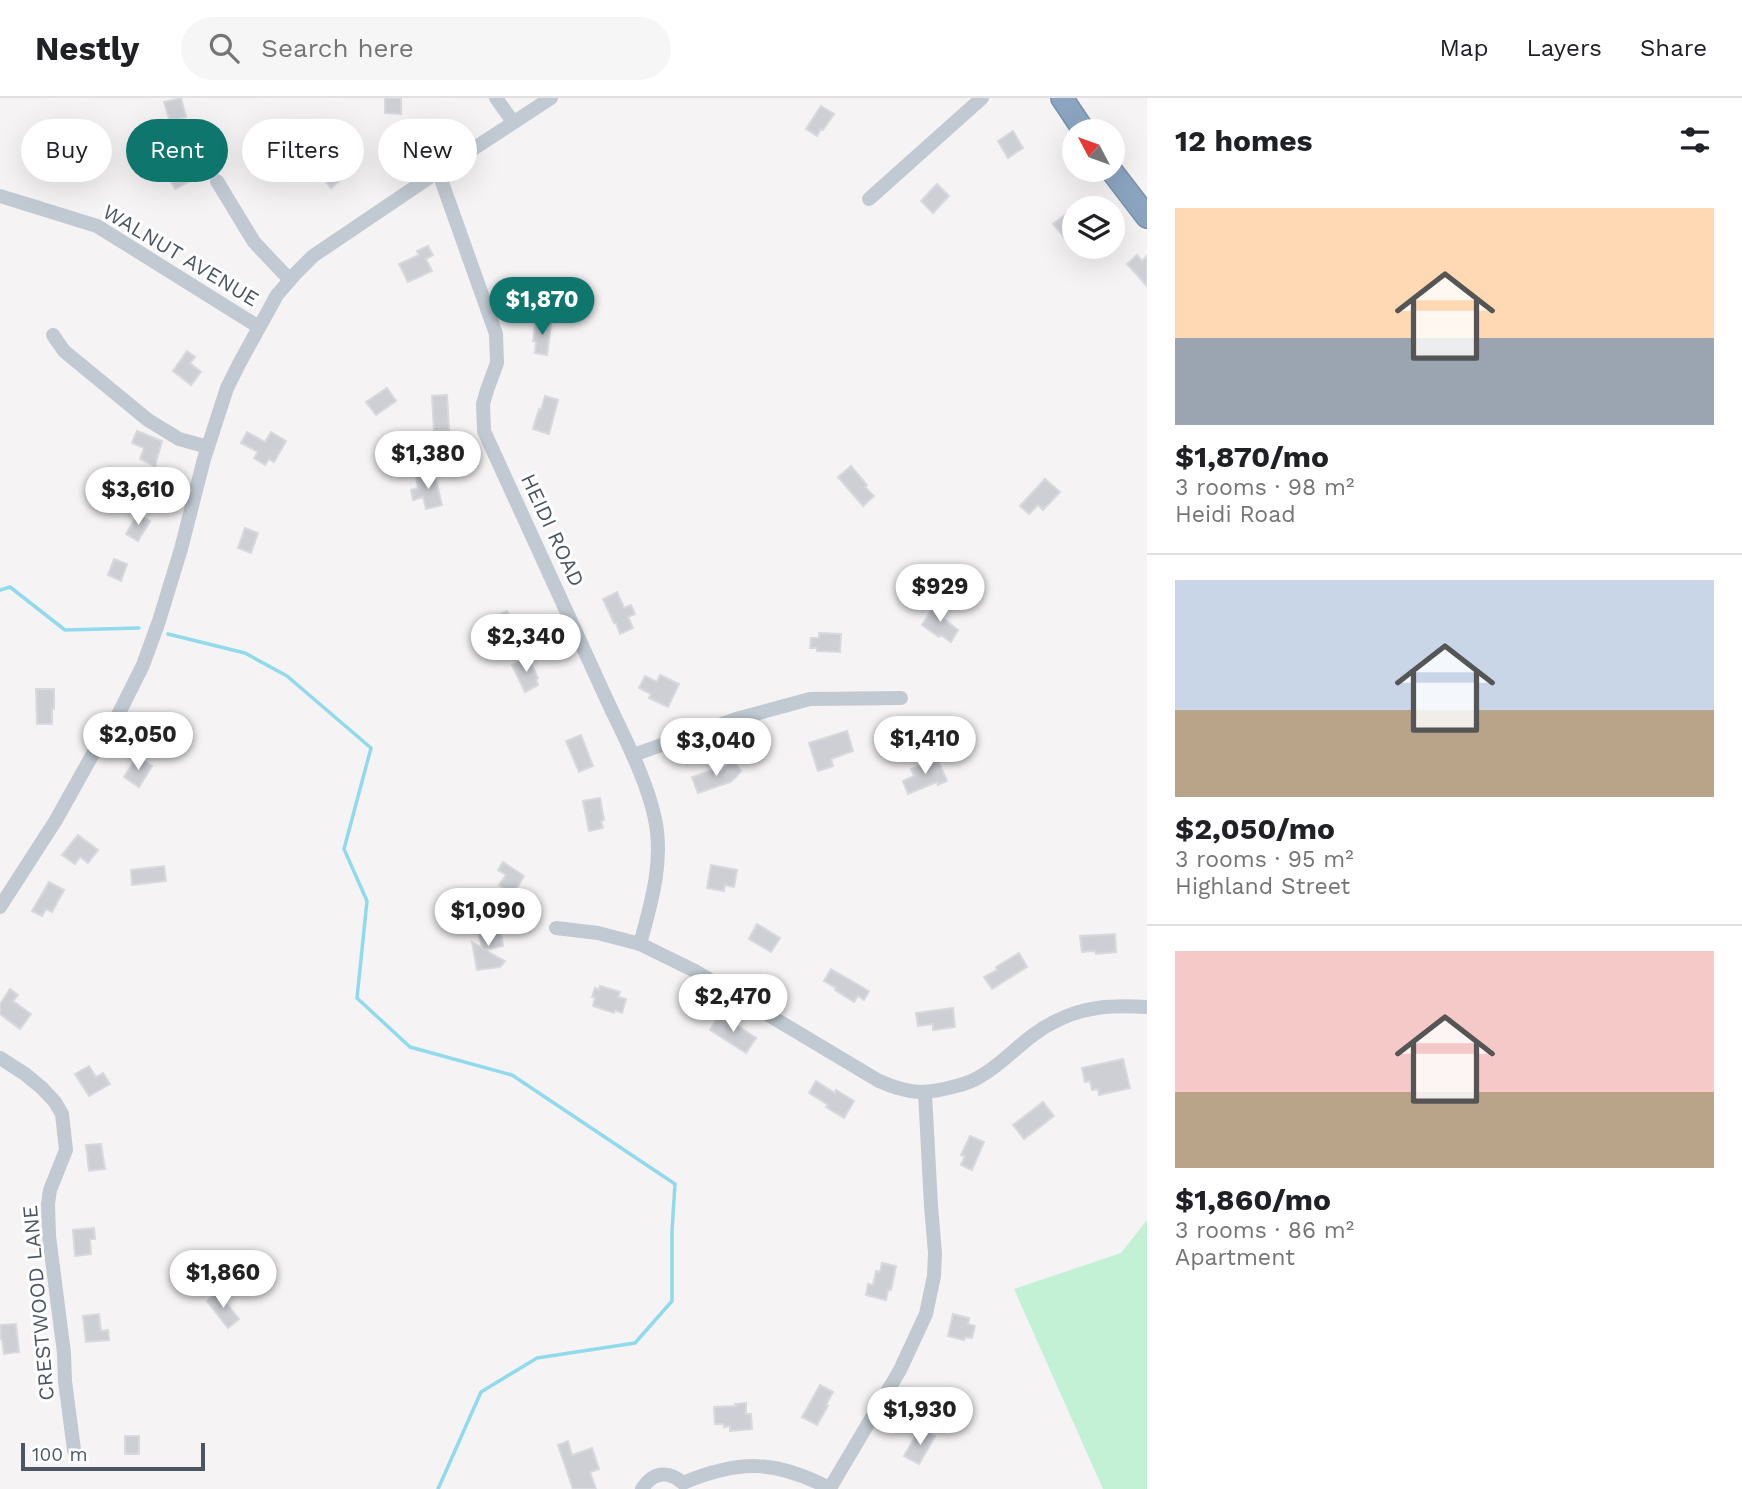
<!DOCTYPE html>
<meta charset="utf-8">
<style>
body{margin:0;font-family:"Work Sans",sans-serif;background:#f6f6f6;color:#202124;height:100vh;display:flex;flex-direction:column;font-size:26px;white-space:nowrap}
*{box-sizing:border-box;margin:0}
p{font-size:23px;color:#757577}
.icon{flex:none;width:38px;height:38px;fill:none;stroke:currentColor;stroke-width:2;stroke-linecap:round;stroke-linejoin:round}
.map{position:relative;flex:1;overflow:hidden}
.side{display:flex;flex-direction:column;background:#fff;width:595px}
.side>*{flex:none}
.hud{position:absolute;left:21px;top:21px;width:665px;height:63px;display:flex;gap:14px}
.needle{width:46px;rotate:311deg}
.controls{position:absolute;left:1062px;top:21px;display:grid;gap:14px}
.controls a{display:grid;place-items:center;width:63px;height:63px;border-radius:50%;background:#fff;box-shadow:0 7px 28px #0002;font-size:35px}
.scale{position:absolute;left:21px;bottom:18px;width:184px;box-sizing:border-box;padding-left:7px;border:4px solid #4a5661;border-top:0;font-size:19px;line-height:24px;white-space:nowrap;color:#4a5661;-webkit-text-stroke:5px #fff;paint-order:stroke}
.price{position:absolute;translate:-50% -60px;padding:0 16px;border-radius:24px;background:#fff;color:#222;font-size:23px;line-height:46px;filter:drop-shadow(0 2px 4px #0008)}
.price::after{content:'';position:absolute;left:50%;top:42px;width:21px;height:16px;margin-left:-10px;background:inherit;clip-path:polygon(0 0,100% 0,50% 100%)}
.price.current{background:#0f766e;color:#fff}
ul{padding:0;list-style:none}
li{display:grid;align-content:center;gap:14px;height:371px;padding:0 28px}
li+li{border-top:2px solid #e0e0e0}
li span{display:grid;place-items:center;height:217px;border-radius:0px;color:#555}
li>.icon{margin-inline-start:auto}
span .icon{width:126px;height:126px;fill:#fffc;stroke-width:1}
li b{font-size:30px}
h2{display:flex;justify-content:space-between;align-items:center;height:84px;padding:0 28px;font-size:30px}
.tag{padding:0 24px;border-radius:32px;background:#fff;box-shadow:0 7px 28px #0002;font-size:24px;line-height:63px}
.tag.current{background:#0f766e;color:#fff}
header{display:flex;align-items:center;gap:42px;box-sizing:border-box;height:98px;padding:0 35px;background:#fff;border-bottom:2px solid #e0e0e0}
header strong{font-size:33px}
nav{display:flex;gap:38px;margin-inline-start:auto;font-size:24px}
.search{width:490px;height:63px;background:#f6f6f6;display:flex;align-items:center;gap:18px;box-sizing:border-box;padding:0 24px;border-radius:38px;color:#757577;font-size:26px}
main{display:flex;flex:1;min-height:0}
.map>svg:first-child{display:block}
.green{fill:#c3f1d5}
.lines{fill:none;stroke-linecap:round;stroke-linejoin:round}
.stream{stroke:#90daee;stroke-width:3.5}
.building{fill:#cdcfd5;stroke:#d7d9de;stroke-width:2}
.highway-casing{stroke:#7690ad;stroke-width:24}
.minor{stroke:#c1cad2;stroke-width:14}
.highway{stroke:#8ba5c1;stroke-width:21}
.labels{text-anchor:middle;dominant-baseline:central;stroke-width:6;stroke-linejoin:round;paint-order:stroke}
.street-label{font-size:21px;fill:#4a5661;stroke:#fff}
</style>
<header>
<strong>Nestly</strong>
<div class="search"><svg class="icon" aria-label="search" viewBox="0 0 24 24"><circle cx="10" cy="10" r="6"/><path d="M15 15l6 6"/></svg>Search here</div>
<nav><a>Map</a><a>Layers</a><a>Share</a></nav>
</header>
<main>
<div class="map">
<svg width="1147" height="1391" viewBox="0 0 1147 1391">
<rect width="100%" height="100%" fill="#f5f3f3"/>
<polygon class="green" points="1147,1122 1147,1391 1103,1391 1014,1191 1121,1155"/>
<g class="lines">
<g class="stream">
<polyline points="0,492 10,489 65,532 139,530"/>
<polyline points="168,536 245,555 287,578 371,650 344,751 367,803 357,900 410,949 512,977 675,1086 672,1133 672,1203 635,1245 537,1260 481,1294 438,1391"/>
</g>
</g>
<g class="building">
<polygon points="181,0 186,19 170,24 164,4"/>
<polygon points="385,0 401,0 401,16 385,15"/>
<polygon points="821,8 834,16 823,32 821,31 817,38 806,31"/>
<polygon points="1013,33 1023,50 1008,60 998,43"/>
<polygon points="206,53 213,67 201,74 202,77 175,91 164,70 175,65 177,69"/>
<polygon points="339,63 348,75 331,90 321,78"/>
<polygon points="937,86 949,98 933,115 921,103"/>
<polygon points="1066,116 1074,128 1074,137 1067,143 1053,126"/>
<polygon points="428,148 433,157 426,161 432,173 408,184 399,166 419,157 417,153"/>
<polygon points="1137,157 1142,163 1147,158 1147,188 1127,166"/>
<polygon points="536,223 551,225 547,257 535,255 536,244 533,243"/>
<polygon points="187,253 195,259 190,265 201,274 191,287 173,273"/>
<polygon points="387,290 396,303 376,317 366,304"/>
<polygon points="447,297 449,332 434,333 432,298"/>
<polygon points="545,298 558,302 549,336 533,331 539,311 541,312"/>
<polygon points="137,333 162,343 155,368 140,361 144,350 132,345"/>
<polygon points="247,334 265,344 271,334 286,343 274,364 269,361 265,367 254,360 258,354 241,345"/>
<polygon points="851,368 867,387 865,389 874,398 863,408 838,379"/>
<polygon points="434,374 442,407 426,411 423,399 413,402 411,392 418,390 416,378"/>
<polygon points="1045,381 1060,394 1043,412 1038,407 1029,416 1020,408"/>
<polygon points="138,416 150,423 138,443 126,436"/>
<polygon points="245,430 258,435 251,455 238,450"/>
<polygon points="114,461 127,466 121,483 108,477"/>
<polygon points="617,494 624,510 631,507 635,516 628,519 633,530 620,536 616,525 614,525 603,501"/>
<polygon points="936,505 945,511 940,518 958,532 951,544 941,537 939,539 922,527"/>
<polygon points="507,513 516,532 494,543 488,529 492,527 489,521"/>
<polygon points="819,535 841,536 840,554 817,553 817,550 810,550 811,540 819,540"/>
<polygon points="528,560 538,580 536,581 538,587 525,594 512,567"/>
<polygon points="660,577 679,586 668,609 649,600 651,596 639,590 645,578 657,584"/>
<polygon points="36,591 54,591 54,611 52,611 52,626 37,626"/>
<polygon points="847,633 853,653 831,661 833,668 818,673 809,645"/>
<polygon points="581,637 593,668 579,674 566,643"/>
<polygon points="137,659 152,668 139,689 124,679"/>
<polygon points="937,660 947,683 938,687 937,684 908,696 903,683 914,678 911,671"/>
<polygon points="733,662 741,673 736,679 730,684 698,695 692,679 713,672 716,679"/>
<polygon points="600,700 604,722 601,723 603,730 589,733 583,703"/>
<polygon points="78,737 98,752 88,765 80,759 75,766 62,757"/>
<polygon points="503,764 524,778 513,796 499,787 506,777 498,772"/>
<polygon points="711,767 737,772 734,789 725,787 724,793 707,790"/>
<polygon points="164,768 166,783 132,787 131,772"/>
<polygon points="49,784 64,792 52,814 46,811 42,818 32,813"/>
<polygon points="499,826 503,848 484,852 505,863 500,869 477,872 472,844 482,850 478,830"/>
<polygon points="757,826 780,840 771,854 749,841"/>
<polygon points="1115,836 1116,854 1096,856 1095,853 1082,854 1080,838"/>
<polygon points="1019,855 1027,869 992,891 984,879 997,872 996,869"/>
<polygon points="831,871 869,893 864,902 858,898 854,904 835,892 836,890 824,883"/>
<polygon points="600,888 620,894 618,899 626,901 622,915 615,912 614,915 593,908 595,900 592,899 595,890 599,892"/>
<polygon points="10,891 18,897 13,903 31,916 20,931 0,916 0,906"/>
<polygon points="953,910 955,929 933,932 933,926 918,928 916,915"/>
<polygon points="720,916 756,940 746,955 710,932"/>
<polygon points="1123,961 1130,990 1099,997 1098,991 1092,992 1090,983 1085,984 1082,970"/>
<polygon points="89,968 96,979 103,975 110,986 89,998 75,976"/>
<polygon points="816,983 835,995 836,992 854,1003 844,1020 826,1009 828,1007 809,995"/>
<polygon points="1043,1004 1054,1018 1024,1041 1013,1027"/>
<polygon points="970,1038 984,1044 972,1072 961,1067 965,1058 961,1057"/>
<polygon points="101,1046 105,1071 89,1073 86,1047"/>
<polygon points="94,1130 95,1141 90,1141 91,1156 75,1158 73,1132"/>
<polygon points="882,1165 896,1168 891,1192 888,1192 886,1202 866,1197 868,1186 873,1187 876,1173 880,1174"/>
<polygon points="217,1194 239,1221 228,1230 207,1203"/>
<polygon points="99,1216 101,1233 108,1232 109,1242 86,1244 83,1218"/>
<polygon points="953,1216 969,1220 968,1226 975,1228 972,1240 965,1239 964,1242 948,1238"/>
<polygon points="16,1226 19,1254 4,1256 2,1241 0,1241 1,1227"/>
<polygon points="820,1287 833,1294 826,1307 828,1308 817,1327 802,1319"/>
<polygon points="746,1305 746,1316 751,1316 752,1331 730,1333 730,1328 724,1329 724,1326 715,1326 714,1309 736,1308 735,1306"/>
<polygon points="923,1331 935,1338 919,1366 904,1358 915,1339 917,1340"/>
<rect x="125" y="1338" width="14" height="18"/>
<polygon points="568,1343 572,1357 592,1350 599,1371 590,1374 596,1391 573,1391 558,1347"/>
</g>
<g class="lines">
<defs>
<g id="highway">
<polyline points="1062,0 1084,33"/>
<polyline points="1111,72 1147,119"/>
</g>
</defs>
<use href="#highway" class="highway-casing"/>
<g class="minor">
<polyline points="496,0 513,24"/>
<path d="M438 73 496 236 497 265 487 292 483 306 484 333C523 418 562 503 601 589 619 630 646 677 655 721 664 763 651 806 640 846"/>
<polyline points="217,83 254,144 290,182"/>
<polyline points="0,98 97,128 259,229"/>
<polyline points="869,101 982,0"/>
<polyline points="53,237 64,253 148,322 179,341 208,349"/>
<polyline points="633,657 736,621 810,601 901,600"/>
<polyline points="0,809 56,722 94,654 117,619 143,567 159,523 181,451 204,361 227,290 240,264 277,197 296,175 313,158 430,79 551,0"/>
<path d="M556 830 598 835 640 846 695 873 879 983C909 996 925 997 956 988 965 986 973 983 981 978 1007 963 1025 938 1054 924 1084 908 1113 907 1147 909"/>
<polyline points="0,960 25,976 42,990 55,1004 62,1016 66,1052 50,1092 48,1106 49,1138 64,1255 65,1283 74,1352"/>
<path d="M683 1385C740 1361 776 1362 831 1391"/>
<polyline points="830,1390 900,1272 926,1216 934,1178 935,1155 931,1108 925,995"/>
<path d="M642 1391C652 1375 667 1371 683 1385"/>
</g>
<use href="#highway" class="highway"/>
</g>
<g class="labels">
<g class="street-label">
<text transform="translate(181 157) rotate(31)">WALNUT AVENUE</text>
<text transform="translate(553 432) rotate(65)">HEIDI ROAD</text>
<text transform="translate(38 1205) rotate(-95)">CRESTWOOD LANE</text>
</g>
</g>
</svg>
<div class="controls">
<a><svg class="needle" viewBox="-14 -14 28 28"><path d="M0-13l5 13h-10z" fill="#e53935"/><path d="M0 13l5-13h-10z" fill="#757577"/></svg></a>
<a><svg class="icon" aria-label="layers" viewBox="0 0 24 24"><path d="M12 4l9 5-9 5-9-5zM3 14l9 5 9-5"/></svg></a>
</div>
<div class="scale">100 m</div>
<b class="price current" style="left:542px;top:239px">$1,870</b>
<b class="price" style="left:428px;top:393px">$1,380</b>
<b class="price" style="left:138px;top:429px">$3,610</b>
<b class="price" style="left:940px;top:526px">$929</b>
<b class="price" style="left:526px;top:576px">$2,340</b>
<b class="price" style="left:138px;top:674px">$2,050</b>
<b class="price" style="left:925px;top:678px">$1,410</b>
<b class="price" style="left:716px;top:680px">$3,040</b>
<b class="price" style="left:488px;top:850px">$1,090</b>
<b class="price" style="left:733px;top:936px">$2,470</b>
<b class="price" style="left:223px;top:1212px">$1,860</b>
<b class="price" style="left:920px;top:1349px">$1,930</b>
<div class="hud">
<a class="tag">Buy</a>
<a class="tag current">Rent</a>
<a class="tag">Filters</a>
<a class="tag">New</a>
</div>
</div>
<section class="side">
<h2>12 homes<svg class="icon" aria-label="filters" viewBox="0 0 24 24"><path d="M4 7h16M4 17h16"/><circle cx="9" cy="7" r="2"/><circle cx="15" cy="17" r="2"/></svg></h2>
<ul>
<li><span style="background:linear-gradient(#ffd9b3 60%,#9aa5b1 0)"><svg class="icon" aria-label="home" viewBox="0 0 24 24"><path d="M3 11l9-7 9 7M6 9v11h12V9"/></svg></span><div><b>$1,870/mo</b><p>3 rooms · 98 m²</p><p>Heidi Road</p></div></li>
<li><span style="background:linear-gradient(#c9d6e8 60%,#b9a48a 0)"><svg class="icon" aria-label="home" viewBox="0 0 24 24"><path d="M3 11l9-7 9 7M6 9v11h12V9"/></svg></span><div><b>$2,050/mo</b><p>3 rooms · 95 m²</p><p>Highland Street</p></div></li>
<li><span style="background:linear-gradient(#f6c9c9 65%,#b9a48a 0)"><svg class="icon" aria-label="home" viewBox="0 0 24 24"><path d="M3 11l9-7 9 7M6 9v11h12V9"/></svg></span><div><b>$1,860/mo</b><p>3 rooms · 86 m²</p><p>Apartment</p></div></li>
</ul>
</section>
</main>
